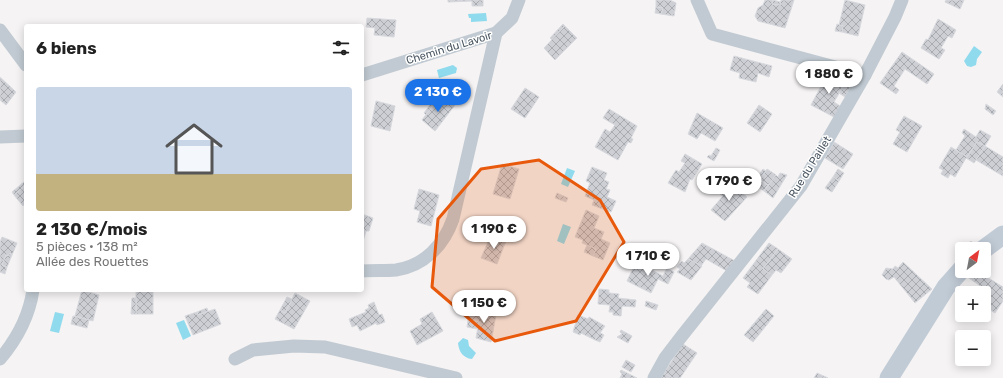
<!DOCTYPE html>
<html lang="fr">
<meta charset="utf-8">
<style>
body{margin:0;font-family:Rubik,sans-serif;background:#f2f2f2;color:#222;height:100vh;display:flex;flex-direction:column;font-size:15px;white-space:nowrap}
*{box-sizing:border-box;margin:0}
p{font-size:13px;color:#767676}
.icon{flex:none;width:22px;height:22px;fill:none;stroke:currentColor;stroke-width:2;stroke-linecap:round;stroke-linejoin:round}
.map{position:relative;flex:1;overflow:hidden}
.panel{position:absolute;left:24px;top:24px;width:340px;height:268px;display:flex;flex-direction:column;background:#fff;border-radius:4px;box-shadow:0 2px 10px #0003}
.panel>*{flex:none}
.needle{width:26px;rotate:32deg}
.buttons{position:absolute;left:955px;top:242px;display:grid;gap:8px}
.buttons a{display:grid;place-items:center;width:36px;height:36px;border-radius:4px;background:#fff;box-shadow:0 2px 10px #0003;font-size:20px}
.price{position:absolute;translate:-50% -34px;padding:0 9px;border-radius:14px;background:#fff;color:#222;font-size:13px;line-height:26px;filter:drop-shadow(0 1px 2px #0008)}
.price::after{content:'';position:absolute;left:50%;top:24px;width:12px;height:9px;margin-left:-6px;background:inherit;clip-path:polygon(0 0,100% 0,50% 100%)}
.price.selected{background:#1a73e8;color:#fff}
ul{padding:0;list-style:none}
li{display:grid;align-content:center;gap:8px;height:212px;padding:0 12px}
li span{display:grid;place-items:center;height:124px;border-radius:4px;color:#555}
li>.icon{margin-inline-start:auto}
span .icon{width:72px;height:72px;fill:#fffc;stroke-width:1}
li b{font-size:17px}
h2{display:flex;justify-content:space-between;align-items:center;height:48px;padding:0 12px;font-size:17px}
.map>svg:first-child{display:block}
.water{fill:#90daee}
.building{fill:url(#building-cross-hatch);stroke:#d7d9de}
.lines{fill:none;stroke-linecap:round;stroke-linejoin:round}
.street{stroke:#c1cad2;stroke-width:13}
.secondary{stroke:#c1cbd6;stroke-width:19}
.marked{fill:#e8590c;fill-opacity:0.2;stroke:#e8590c;stroke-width:3;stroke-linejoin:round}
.labels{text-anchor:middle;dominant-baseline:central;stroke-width:3;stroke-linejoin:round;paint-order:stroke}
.street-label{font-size:11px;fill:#4a5661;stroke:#fff}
</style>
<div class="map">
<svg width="1003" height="378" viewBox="0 0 1003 378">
<defs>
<pattern id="building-cross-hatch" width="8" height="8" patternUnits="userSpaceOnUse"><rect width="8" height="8" fill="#cdcfd5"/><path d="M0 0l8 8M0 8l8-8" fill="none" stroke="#a8abb0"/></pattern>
</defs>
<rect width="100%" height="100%" fill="#f5f3f3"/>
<g class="water">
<polygon points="486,13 487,21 471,22 471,18 469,18 468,14"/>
<polygon points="974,46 982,52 977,59 976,65 971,67 967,66 964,61"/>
<polygon points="453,65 457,68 456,73 439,78 437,70"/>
<polygon points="567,168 575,171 568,187 561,184"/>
<polygon points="563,224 571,227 564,244 557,241"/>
<polygon points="55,312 64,314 59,333 50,331"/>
<polygon points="184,320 191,336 183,340 176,323"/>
<path d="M463 338 468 340 469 346 476 353 472 359C463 358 459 352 458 343Z"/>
</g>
<g class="building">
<polygon points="448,0 483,0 483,6 472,6 472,1 448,2"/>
<polygon points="656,0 670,0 676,3 674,16 661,14 663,8 656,7"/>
<polygon points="765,0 773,0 772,4 776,5 776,4 780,5 781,0 794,0 785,28 758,21 755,16 758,8 763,5"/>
<polygon points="773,0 780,2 780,5 772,4"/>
<polygon points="845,0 865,5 858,36 842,32 843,26 839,25"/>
<polygon points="946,0 964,0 960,9 945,2"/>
<polygon points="656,7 663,8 661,14 655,13"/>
<polygon points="367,18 396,20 394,37 374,35 375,28 366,27"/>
<polygon points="938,19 956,30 952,38 948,36 941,48 945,50 939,59 921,48 926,39 928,40"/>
<polygon points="563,24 565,26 552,40 550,38"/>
<polygon points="837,24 843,26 842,32 835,31"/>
<polygon points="565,26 577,38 555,60 544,48"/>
<polygon points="902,52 934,74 927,84 905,69 894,86 899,90 896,94 880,83"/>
<polygon points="734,56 772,66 769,77 758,73 756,82 739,78 740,73 730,70"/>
<polygon points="827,75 847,80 834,102 840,106 834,117 811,105"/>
<polygon points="0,77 16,92 6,105 0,100"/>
<polygon points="847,80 854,82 845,97 839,93"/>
<polygon points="1003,84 1003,97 997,92"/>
<polygon points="525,88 539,97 525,118 511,109"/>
<polygon points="440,95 455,105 435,131 422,120"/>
<polygon points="376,101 395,106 390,131 371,126"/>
<polygon points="433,101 435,103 426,115 424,113"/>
<polygon points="986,104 996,111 993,115 985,109"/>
<polygon points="759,105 772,114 760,132 747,123"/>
<polygon points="609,109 637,126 631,138 633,139 631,143 628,142 618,160 595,147 605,129 610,132 615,125 603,118"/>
<polygon points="697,113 723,128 715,141 701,133 697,139 688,134"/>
<polygon points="904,116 922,126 907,152 893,144 900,132 896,130"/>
<polygon points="964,129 976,137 980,130 991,136 985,146 977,142 967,157 956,150 965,136 962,133"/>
<polygon points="834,142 853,154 843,169 825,158"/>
<polygon points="977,142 985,146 974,163 966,158 955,177 950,174 948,178 941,174 943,170 939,168 951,147 967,157"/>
<polygon points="985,146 1003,157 1003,176 976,160"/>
<polygon points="716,148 720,150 714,161 707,157 709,155 711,156"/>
<polygon points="685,154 702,164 692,180 690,179 685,192 668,183 676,170 679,172 685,163 681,161"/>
<polygon points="502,164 519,169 510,199 493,194"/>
<polygon points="592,167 607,173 604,180 609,182 606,189 610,190 607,197 616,201 611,212 592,205 594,200 585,196 590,183 586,181"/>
<polygon points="763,169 766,171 760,180 768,185 764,191 753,184"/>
<polygon points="767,169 776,175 768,185 760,180"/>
<polygon points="838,169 844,173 839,181 833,177"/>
<polygon points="780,173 787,175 773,198 764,191 776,175 778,177"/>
<polygon points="833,177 839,181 832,192 825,188"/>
<polygon points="25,181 26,185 14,195 12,192"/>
<polygon points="729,183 747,197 725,221 711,210 723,196 720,194"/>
<polygon points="26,185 26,203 23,206 14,195"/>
<polygon points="419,189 439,195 431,226 417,222 420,211 414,209"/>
<polygon points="557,193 568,198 566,202 555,198"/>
<polygon points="586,210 599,216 594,228 604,232 601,239 610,243 603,260 593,256 596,249 582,243 583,240 575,237"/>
<polygon points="362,214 373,218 369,231 366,231 362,245"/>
<polygon points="491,235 506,241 497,264 481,258"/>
<polygon points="2,237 17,243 12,255 6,255 2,265 7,267 5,274 0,272 0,242"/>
<polygon points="971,241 976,247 973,249 964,249 963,248"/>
<polygon points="702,243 735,261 727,271 706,259 701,266 688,259"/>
<polygon points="769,243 778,249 763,269 772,275 758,294 747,287 750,283 743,278"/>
<polygon points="587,245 596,249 593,256 584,252"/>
<polygon points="778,249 792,259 781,273 776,270 772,275 763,269"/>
<polygon points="10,253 12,255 7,267 2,265 6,255 8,256"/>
<polygon points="688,259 702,266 691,280 677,272 680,269 677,267 682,261 684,263"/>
<polygon points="636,262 663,276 667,268 674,272 668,284 658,279 651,293 627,281"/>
<polygon points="903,262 932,289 915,303 894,277 889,280 886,279 882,275 886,268 893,269 895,266 898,268"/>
<polygon points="969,271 977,271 1003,287 1003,301 995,313 984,306 990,296 984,292 986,290 966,276"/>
<polygon points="599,289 609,290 609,293 619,294 618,298 636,300 635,307 622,306 621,316 613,315 613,312 609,312 610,305 598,304"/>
<polygon points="82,290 99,295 93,321 75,316"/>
<rect x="136" y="290" width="17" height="24"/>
<polygon points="295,293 310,301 294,329 275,319 280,310 285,313"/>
<polygon points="287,297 292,299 285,313 280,310"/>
<polygon points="132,298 136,298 136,314 131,314"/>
<polygon points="646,301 658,305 656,310 645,306"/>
<polygon points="374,302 379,315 382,314 385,322 377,325 376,323 360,331 357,325 352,327 349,319 366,312 365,310 369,308 368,305"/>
<polygon points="207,308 208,311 198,315 197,312"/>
<polygon points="215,309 221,324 193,335 185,316 197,312 198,315"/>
<polygon points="766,309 774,316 753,342 744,335"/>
<polygon points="470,310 496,315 491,342 476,338 479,322 468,320"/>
<polygon points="432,312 443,331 417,345 410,331 422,324 420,319"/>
<polygon points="578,315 588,319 589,317 605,326 595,340 581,333 580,335 573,332"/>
<polygon points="73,316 89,320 87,328 71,324"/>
<polygon points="468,320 479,322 477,329 467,327"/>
<polygon points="621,330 632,336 628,343 617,337 622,334 620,332"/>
<polygon points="599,332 604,335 600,342 595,340"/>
<polygon points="683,344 697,353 680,378 673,378 664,373"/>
<polygon points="626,360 635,365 631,372 622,367"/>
<polygon points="621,370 637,378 620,378 622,374 620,372"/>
<polygon points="664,373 673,378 661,378"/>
<polygon points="817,373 828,378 814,378"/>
</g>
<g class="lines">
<g class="street">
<polyline points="697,0 712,34 865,75"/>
<polyline points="0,30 26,65"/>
<polyline points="362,75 496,33 512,18 519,0"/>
<polyline points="0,137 26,136"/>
<path d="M362 271C373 270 385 271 396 270 424 266 444 245 453 219L496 33"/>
<path d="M0 359C17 339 29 317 33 290"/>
<polyline points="235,359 253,350 294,346 325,347 456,378"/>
<polyline points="654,378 665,358 681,337 801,186 865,75 895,17 902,0"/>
</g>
<g class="secondary">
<polyline points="984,249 1003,235"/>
<polyline points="889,378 946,287 962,269"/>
</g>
</g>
<path class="marked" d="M539 160 600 200 624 242 576 321 495 341 432 287 438 219 481 169Z"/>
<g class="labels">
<g class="street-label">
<text transform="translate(449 48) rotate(-17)">Chemin du Lavoir</text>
<text transform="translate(810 167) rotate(-58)">Rue du Paillet</text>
</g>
</g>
</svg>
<div class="buttons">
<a><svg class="needle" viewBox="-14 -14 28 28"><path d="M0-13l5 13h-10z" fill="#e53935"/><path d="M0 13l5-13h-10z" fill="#767676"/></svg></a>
<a>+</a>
<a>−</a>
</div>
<b class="price" style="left:829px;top:95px">1 880 €</b>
<b class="price selected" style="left:438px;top:113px">2 130 €</b>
<b class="price" style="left:729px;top:202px">1 790 €</b>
<b class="price" style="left:494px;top:250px">1 190 €</b>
<b class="price" style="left:648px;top:277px">1 710 €</b>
<b class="price" style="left:484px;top:324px">1 150 €</b>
<section class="panel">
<h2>6 biens<svg class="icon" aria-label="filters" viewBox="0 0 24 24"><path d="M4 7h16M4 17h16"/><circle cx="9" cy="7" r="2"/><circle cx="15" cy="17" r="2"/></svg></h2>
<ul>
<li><span style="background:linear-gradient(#c9d6e8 70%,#c2b280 0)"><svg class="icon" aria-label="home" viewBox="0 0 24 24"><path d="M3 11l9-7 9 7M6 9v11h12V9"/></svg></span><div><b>2 130 €/mois</b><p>5 pièces · 138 m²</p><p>Allée des Rouettes</p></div></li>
</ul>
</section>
</div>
